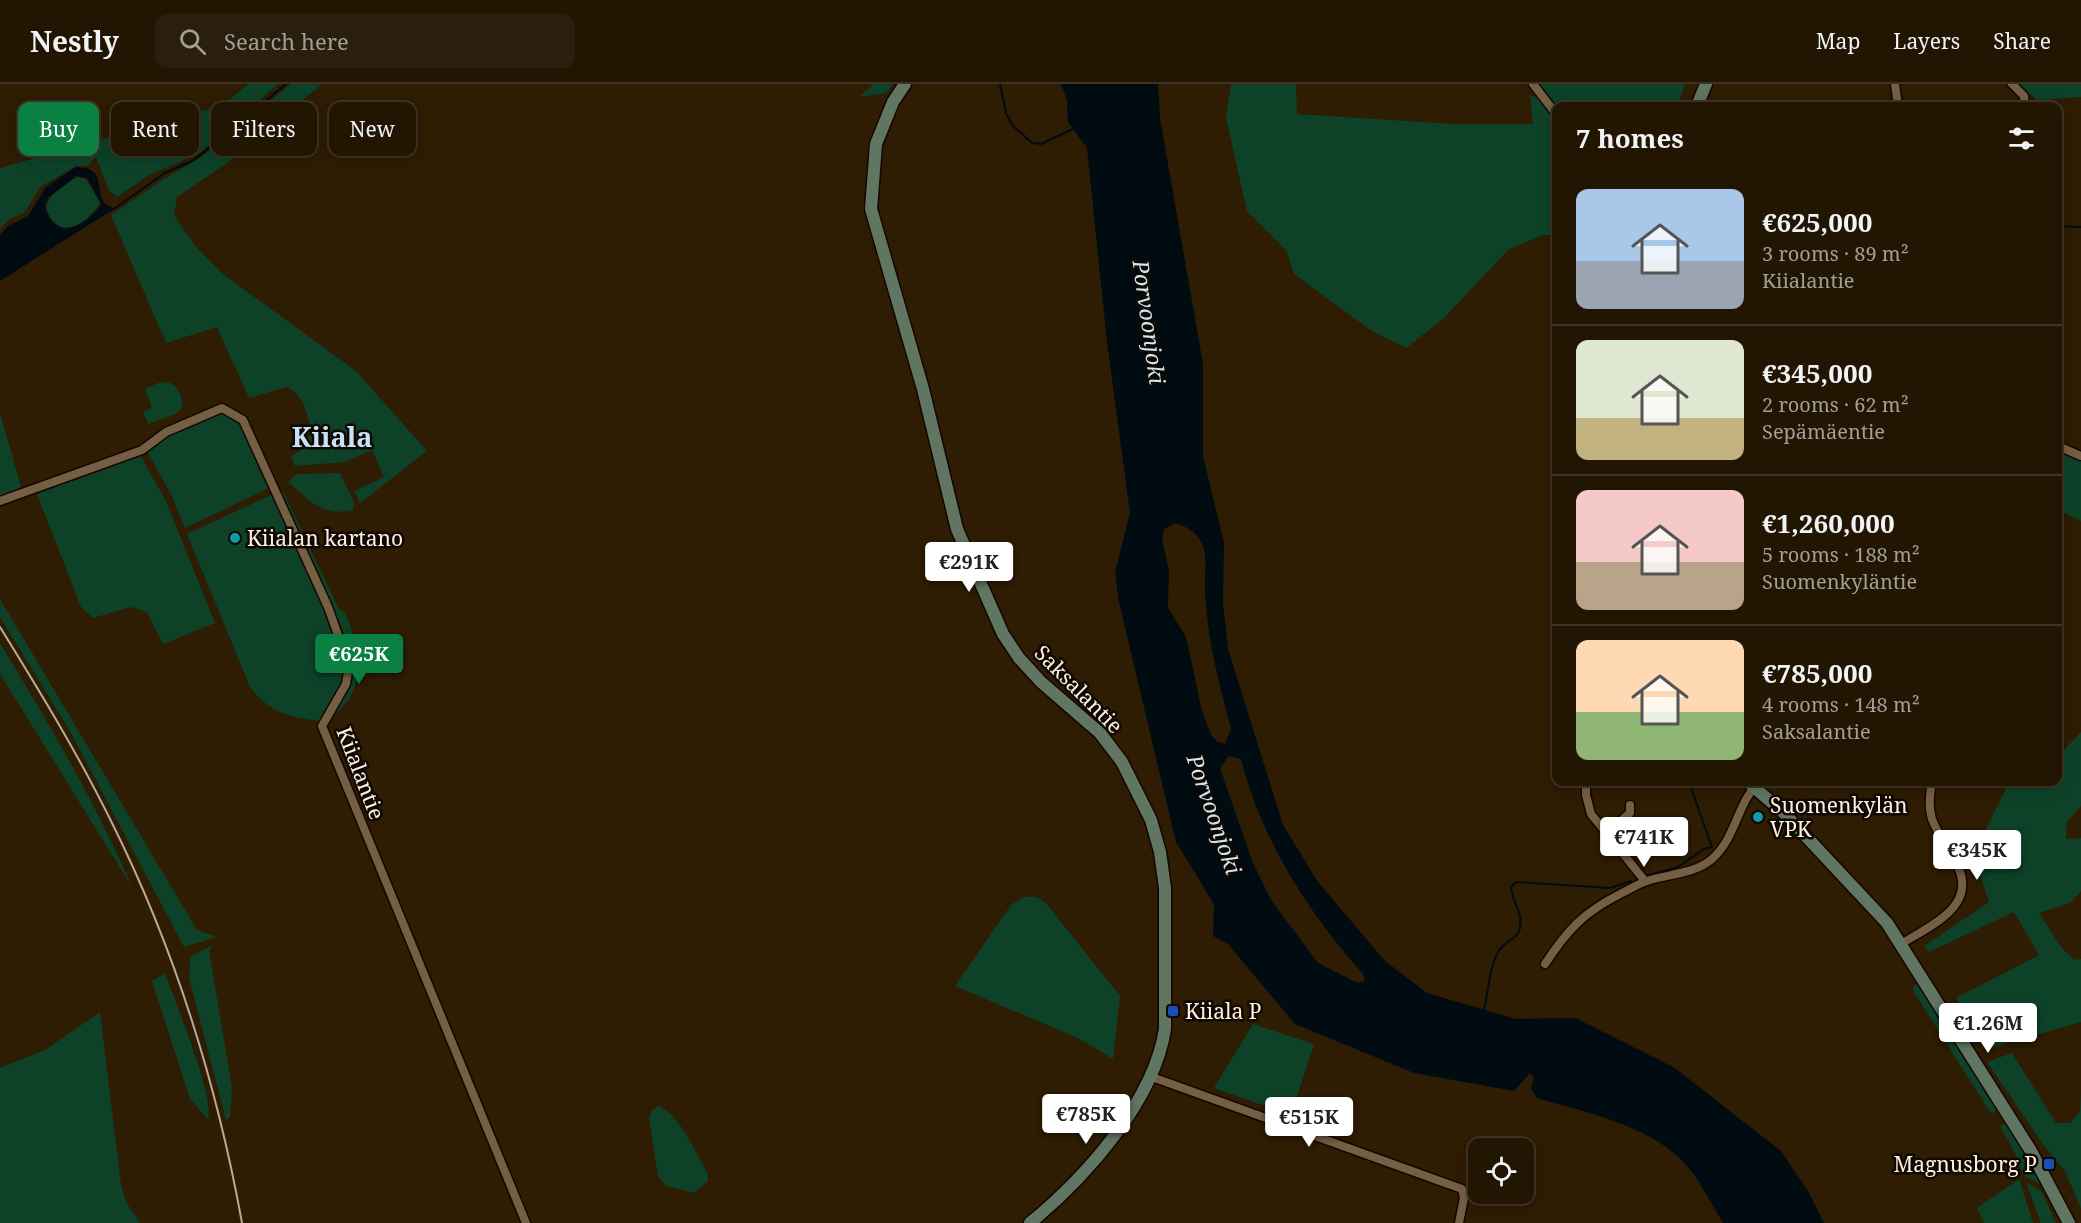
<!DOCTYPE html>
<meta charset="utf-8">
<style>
body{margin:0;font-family:"Noto Serif",serif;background:#2a1e0c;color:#f1f3f6;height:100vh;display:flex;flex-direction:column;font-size:22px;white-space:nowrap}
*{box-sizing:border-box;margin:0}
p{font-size:20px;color:#a29f99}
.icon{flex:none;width:33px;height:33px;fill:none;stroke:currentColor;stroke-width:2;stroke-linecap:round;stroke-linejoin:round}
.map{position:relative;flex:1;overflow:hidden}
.details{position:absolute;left:1552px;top:18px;width:510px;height:684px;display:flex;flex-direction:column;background:#221502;border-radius:12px;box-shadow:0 3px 15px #0003,0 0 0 2px #3f3424}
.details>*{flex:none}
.hud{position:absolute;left:18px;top:18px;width:570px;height:54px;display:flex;gap:12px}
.fabs{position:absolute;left:1468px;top:1054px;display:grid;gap:12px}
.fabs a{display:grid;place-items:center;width:66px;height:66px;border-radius:12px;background:#221502;box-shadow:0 3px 15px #0003,0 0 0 2px #3f3424;font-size:30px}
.price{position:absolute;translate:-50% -51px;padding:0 14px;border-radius:6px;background:#fff;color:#222;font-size:20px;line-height:39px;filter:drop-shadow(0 2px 3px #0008)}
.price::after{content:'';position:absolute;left:50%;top:36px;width:18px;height:14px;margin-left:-9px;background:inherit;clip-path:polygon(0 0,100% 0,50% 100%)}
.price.current{background:#0b8043;color:#fff}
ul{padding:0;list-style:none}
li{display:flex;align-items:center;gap:18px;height:150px;padding:0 24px}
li+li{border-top:2px solid #3f3424}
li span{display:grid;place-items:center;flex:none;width:168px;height:120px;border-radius:12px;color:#555}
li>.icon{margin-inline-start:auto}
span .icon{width:72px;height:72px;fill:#fffc;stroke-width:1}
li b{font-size:26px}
h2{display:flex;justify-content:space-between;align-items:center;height:72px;padding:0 24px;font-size:26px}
.chip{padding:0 21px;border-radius:12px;background:#221502;box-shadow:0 3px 15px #0003,0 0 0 2px #3f3424;font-size:21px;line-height:54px}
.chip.current{background:#0b8043;color:#fff}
header{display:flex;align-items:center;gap:36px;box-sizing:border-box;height:84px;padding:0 30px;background:#221502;border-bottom:2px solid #3f3424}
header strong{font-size:28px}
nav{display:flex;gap:33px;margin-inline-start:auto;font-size:21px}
.search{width:420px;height:54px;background:#2a1e0c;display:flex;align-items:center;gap:15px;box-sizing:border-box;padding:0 21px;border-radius:12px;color:#a29f99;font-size:22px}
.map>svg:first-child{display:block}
.green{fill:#0d4229}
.water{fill:#010b12;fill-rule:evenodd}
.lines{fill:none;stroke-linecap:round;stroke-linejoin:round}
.stream{stroke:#010b12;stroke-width:2}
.street-casing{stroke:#160500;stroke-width:11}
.secondary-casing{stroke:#160500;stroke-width:15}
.street{stroke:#755f44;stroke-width:8}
.secondary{stroke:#617662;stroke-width:12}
.rail{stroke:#b9aa98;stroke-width:2}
.culture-dot{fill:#0f9aa8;stroke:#100802;stroke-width:2}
.transit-dot{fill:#1a4fb4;stroke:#100802;stroke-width:2}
.labels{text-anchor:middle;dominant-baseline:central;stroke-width:5;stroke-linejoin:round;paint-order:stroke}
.poi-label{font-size:21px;fill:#fef1e2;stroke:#100802;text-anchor:start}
.street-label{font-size:21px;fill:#fef1e2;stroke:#100802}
.water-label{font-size:22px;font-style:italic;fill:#cfe6f3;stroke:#100802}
.district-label{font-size:27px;font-weight:bold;fill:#c8e2f7;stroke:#100802}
</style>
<header>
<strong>Nestly</strong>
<div class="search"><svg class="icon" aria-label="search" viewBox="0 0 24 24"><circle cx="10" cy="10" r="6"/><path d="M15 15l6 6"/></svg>Search here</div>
<nav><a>Map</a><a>Layers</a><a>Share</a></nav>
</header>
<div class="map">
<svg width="2081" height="1139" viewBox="0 0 2081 1139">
<rect width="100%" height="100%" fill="#2e1c03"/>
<g class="green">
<polygon points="248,0 278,0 200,69 149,91 117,113 109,106 96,73 87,82 76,82 40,103 24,129 8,136 0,145 0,84 213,24 229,16"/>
<path d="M291 0H322L227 79 177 113 174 131 196 163 223 190 356 287 427 367 360 419 354 407 384 393 372 366 345 378 295 382 291 372 306 363 302 357 313 350C307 332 305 311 287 303L249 314 217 243 166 259 111 131 164 95 200 74Z"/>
<polygon points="874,0 893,0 886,9 859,13"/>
<polygon points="1231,0 1296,0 1297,30 1454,40 1533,40 1530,11 1537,14 1557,36 1557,151 1544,151 1509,165 1443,235 1406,264 1372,247 1294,190 1286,166 1247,127 1226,34"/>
<polygon points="1538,0 1685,0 1678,22 1557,22 1557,25"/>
<polygon points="2019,0 2081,0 2081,13 2037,16"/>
<path d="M77 93 86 95 100 119C92 132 78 145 62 144 46 132 40 121 57 107 64 101 69 96 77 93Z"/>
<path d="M168 298C180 304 182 311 182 324L175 330 148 340 143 328 152 324 145 305 158 299Z"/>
<polygon points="221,328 240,338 269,404 185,444 171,410 146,366 167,352"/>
<polygon points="0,329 21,403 0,412"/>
<polygon points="2058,366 2081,377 2081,437 2058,426"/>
<polygon points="140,371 165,415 215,539 163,560 147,528 131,523 93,534 81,523 37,410"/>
<path d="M340 389 354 418 353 426C323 433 310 417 288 398L297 390Z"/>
<path d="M280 406 283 407 339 525C347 529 348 536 351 544 362 574 363 609 335 630 350 602 355 592 349 560Z"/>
<path d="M273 410 340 561C349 593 340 611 320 637 286 632 272 630 250 603L187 450Z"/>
<polygon points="0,515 197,846 217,853 184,863 70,647 0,533"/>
<path d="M0 559C48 638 95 717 132 803L0 590Z"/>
<polygon points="2081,648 2081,722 2067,738 2066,755 2081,754 2081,807 2070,819 2039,829 2061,863 2074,876 2081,875 2081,938 1991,964 1984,959 1956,914 2039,871 2014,828 1929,868 1924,862 1989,818 1973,771 2009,699 2007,698 2058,698 2058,672"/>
<polygon points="1024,813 1035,813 1045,818 1120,912 1113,975 1078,954 955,902 1011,821"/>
<polygon points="213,861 209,867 232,1004 230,1033 226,1036 189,894 191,872"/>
<path d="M165 889C175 918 214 1010 208 1035L190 1015 152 897Z"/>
<polygon points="1919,896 1997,1022 1994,1029 1990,1028 1912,905"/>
<polygon points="100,928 121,1101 126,1118 140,1139 0,1139 0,984 45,966"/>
<polygon points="1253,940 1314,960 1291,1031 1214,1004"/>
<polygon points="2012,969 2056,1039 2070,1039 2080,1028 2081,1009 2081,1125 2065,1087 2044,1062 1987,978"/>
<path d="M659 1022C682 1033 695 1069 708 1090V1097L694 1109 666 1102 658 1092 649 1034 652 1026Z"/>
<polygon points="2004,1040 2012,1044 2043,1102 2023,1091 2014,1067 2000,1042"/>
<polygon points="2019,1095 2033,1139 1984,1139 1977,1124"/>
<polygon points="2026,1098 2042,1108 2056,1139 2041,1139"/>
</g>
<g class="water">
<path d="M1061 0H1158L1160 34 1203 280V372L1224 459 1223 520 1228 565 1283 741 1318 798 1385 877 1427 909 1516 935 1575 934 1675 984 1781 1067 1808 1107 1824 1139H1723C1712 1121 1702 1100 1688 1083 1655 1043 1586 1028 1537 1014L1531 1004 1534 994 1530 989 1514 1007 1414 989 1295 940 1227 859 1213 852 1214 820 1176 758 1118 514 1115 489 1130 429 1107 258 1087 64 1068 38 1067 16ZM1174 439C1185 442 1194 446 1200 456 1209 471 1204 490 1205 506 1207 556 1219 597 1231 645L1225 660 1218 658 1211 651 1202 627 1186 553 1168 524 1169 487 1162 454 1164 446ZM1229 672 1241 675C1262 757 1308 828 1363 890L1365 897 1358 899 1318 879 1271 816 1252 777 1220 684Z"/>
<path d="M76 83C109 84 93 107 106 120 108 123 112 123 114 125L0 197V151L8 142 28 132 46 103ZM77 92 87 94 101 120C86 143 53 159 45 121L49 113Z"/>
</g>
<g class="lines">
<g class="stream">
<polyline points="1000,0 1006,29 1013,42 1032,59 1041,60 1075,44"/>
<polyline points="114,125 165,89 194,76 286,0"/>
<polyline points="2058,142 2081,143"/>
<polyline points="1645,792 1678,783 1704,765 1712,763 1689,698"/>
<path d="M1484 927C1488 908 1489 885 1498 868 1503 858 1518 855 1520 844 1523 829 1512 817 1511 803L1516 798 1610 804 1631 797"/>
</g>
<defs>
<g id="street">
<polyline points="1533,0 1557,31"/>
<polyline points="1895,0 1898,22"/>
<polyline points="2012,0 2024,12 2025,22"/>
<polyline points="2058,362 2081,372"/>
<polyline points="0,417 142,366 166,348 222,324 243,336 328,523 349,582 346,600 322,642 526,1139"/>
<polyline points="1586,698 1586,711 1591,730 1645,797"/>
<polyline points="1606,749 1630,729 1630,721"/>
<path d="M1901 860C1917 850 1938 840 1951 826 1981 794 1943 766 1932 735 1928 722 1930 710 1932 698"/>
<path d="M1545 880C1568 845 1584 828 1622 809 1630 805 1638 800 1647 797 1668 790 1695 790 1712 775 1737 753 1737 717 1760 698"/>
<polyline points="1152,993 1462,1105 1464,1114 1459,1139"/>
</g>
<g id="secondary">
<path d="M905 0 893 18 876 60 871 125 923 305 957 445 1003 550 1019 574 1041 598 1100 649 1122 678 1151 736 1160 768 1165 804V945C1154 1017 1086 1093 1030 1139"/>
<polyline points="1697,22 1706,0"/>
<polyline points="1748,698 1785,730 1887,839 2031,1067 2069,1139"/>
</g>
</defs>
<use href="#street" class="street-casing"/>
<use href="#secondary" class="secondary-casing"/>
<use href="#street" class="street"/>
<use href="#secondary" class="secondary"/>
<path class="rail" d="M0 543C39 606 78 670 111 737 174 863 217 1001 242 1139"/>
</g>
<g class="culture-dot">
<circle cx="235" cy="454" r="6"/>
<circle cx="1758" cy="733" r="6"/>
</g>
<g class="transit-dot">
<rect x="1167" y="921" width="12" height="12" rx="3"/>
<rect x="2043" y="1074" width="12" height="12" rx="3"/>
</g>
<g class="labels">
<g class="poi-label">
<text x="247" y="454">Kiialan kartano</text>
<text x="1770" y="721">Suomenkylän<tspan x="1770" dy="24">VPK</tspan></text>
<text x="1185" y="927">Kiiala P</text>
<text x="2037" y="1080" text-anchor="end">Magnusborg P</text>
</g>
<g class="street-label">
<text transform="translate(1079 605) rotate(45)">Saksalantie</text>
<text transform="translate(361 689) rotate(69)">Kiialantie</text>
</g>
<g class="water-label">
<text transform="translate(1150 238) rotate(82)">Porvoonjoki</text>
<text transform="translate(1215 730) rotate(71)">Porvoonjoki</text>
</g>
<g class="district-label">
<text x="332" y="352">Kiiala</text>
</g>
</g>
</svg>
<div class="fabs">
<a><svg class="icon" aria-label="locate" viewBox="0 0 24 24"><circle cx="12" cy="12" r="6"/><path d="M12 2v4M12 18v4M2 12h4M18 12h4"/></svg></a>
</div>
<b class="price" style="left:969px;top:509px">€291K</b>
<b class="price current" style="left:359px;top:601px">€625K</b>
<b class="price" style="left:1644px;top:784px">€741K</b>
<b class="price" style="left:1977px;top:797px">€345K</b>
<b class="price" style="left:1988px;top:970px">€1.26M</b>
<b class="price" style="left:1086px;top:1061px">€785K</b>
<b class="price" style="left:1309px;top:1064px">€515K</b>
<div class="hud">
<a class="chip current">Buy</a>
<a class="chip">Rent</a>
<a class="chip">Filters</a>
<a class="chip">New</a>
</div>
<section class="details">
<h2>7 homes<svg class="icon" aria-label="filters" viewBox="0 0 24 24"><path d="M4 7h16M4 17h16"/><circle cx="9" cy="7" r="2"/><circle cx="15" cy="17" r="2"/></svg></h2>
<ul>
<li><span style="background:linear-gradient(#a9c7e8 60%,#9aa5b1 0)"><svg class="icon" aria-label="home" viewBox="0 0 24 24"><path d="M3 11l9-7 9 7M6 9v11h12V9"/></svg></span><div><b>€625,000</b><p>3 rooms · 89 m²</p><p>Kiialantie</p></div></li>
<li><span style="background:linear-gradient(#dfe7d0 65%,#c2b280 0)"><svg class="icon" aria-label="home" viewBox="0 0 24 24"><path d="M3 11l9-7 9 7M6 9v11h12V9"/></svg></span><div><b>€345,000</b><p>2 rooms · 62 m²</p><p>Sepämäentie</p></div></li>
<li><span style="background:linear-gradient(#f6c9c9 60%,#b9a48a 0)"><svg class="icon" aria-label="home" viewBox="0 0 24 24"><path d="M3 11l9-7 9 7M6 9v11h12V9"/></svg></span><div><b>€1,260,000</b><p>5 rooms · 188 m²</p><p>Suomenkyläntie</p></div></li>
<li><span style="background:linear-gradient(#ffd9b3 60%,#8fb573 0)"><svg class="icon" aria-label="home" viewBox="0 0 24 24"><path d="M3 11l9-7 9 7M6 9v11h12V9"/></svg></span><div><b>€785,000</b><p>4 rooms · 148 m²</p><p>Saksalantie</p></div></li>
</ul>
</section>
</div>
